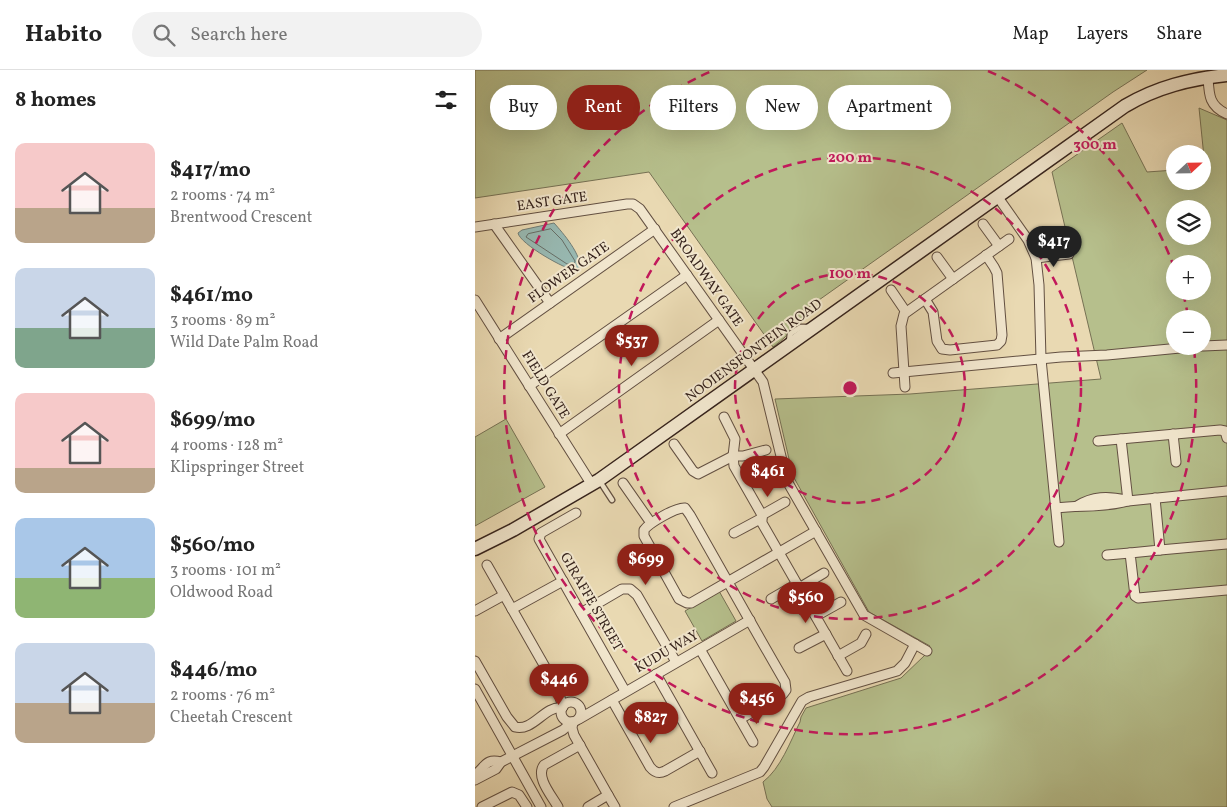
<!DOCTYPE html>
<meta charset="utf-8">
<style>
body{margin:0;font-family:Vollkorn,serif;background:#f2f2f2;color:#222;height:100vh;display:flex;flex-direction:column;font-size:19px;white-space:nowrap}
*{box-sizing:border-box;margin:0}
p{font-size:16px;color:#767676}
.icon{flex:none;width:28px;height:28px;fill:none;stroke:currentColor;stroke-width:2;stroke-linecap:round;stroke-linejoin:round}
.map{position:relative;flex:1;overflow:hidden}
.side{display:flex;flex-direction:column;background:#fff;width:475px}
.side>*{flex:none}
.top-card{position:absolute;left:15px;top:15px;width:475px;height:45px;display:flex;gap:10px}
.needle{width:32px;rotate:68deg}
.tools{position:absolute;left:691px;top:75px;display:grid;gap:10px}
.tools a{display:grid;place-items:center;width:45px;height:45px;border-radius:50%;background:#fff;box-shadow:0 5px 20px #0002;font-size:25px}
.price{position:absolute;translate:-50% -42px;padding:0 11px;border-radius:18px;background:#8f2418;color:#fff;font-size:16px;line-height:32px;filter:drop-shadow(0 1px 2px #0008)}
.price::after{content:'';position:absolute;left:50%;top:30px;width:15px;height:11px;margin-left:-8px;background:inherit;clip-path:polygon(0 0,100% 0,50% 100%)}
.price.current{background:#222;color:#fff}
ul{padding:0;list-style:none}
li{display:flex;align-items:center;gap:15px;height:125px;padding:0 15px}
li span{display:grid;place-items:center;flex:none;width:140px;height:100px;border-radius:10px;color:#555}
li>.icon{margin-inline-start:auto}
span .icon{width:60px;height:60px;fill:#fffc;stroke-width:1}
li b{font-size:21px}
h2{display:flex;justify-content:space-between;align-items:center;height:60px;padding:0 15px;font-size:21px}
.tag{padding:0 18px;border-radius:22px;background:#fff;box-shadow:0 5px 20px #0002;font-size:18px;line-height:45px}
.tag.current{background:#8f2418;color:#fff}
header{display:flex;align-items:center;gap:30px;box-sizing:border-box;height:70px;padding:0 25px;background:#fff;border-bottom:1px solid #e0e0e0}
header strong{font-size:24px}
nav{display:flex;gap:28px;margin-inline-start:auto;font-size:18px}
.search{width:350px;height:45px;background:#f2f2f2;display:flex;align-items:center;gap:12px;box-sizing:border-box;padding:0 18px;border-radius:28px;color:#767676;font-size:19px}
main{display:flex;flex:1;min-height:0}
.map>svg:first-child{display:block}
.green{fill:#b6bf8c;stroke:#767154;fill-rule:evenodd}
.water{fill:#98b9b2;stroke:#717d76}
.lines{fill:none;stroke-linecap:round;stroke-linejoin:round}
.shore{stroke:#676e67;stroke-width:1}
.lane-casing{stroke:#635042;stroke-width:7}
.street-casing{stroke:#635042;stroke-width:11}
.secondary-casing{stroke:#36231c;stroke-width:15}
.lane{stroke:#f1e6cd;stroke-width:4.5}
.street{stroke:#f1e6cd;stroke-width:9}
.secondary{stroke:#f1e6cd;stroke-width:12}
.ring{fill:none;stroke:#c2185b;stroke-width:2.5;stroke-dasharray:9 6}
.labels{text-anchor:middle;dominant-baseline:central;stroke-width:4;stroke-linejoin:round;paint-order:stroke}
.street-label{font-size:14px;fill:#36231c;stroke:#f1e6cd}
.centre{fill:#c2185b;stroke:#f1e6cd;stroke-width:2.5}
.ring-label{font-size:15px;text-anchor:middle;font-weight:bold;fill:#c2185b;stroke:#f1e6cd;stroke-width:4;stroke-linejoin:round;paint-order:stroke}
</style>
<header>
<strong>Habito</strong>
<div class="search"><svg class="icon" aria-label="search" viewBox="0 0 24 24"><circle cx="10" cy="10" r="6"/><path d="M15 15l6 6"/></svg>Search here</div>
<nav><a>Map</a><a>Layers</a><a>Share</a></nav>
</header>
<main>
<section class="side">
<h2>8 homes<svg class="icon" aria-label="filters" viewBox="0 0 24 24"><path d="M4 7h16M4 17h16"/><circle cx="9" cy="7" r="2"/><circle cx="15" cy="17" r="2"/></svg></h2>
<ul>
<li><span style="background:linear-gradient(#f6c9c9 65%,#b9a48a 0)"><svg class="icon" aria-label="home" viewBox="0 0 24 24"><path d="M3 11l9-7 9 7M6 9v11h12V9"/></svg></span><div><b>$417/mo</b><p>2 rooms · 74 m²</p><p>Brentwood Crescent</p></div></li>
<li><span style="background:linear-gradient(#c9d6e8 60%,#7fa58c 0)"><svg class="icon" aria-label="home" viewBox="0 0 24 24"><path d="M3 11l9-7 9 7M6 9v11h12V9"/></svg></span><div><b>$461/mo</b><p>3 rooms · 89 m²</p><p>Wild Date Palm Road</p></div></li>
<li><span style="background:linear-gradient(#f6c9c9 75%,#b9a48a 0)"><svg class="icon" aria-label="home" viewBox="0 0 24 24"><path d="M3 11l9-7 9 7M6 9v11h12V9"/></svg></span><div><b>$699/mo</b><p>4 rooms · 128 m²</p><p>Klipspringer Street</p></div></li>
<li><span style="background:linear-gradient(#a9c7e8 60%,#8fb573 0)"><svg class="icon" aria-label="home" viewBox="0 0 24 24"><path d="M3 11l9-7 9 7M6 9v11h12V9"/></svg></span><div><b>$560/mo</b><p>3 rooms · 101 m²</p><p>Oldwood Road</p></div></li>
<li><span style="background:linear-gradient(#c9d6e8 60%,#b9a48a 0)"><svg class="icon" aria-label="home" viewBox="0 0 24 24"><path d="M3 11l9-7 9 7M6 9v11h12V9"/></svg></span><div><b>$446/mo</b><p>2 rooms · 76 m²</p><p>Cheetah Crescent</p></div></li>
</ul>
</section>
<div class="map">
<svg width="752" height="737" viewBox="0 0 752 737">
<rect width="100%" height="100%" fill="#e9d9b2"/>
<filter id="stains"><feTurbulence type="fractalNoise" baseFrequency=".004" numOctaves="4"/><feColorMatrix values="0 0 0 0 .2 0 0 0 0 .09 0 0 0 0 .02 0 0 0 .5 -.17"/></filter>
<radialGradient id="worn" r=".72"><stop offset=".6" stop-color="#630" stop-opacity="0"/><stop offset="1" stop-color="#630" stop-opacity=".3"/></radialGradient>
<g class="green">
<path d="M0 0H672L638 22 327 242V252C317 260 309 269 298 277L174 102 0 128Z"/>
<path d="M724 38 752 50V737H297L292 729 288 712C306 698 315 672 325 652L326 647 331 638 426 608 450 585 455 576 394 542 318 406 300 329 435 324 626 309 577 102 647 53 672 102 700 100V111H728V97H730ZM700 139H728V166H700ZM700 194H728V221H700ZM700 249H728V276H700Z"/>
<polygon points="31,349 70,417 0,456 0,367"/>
<polygon points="244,521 261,551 227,571 210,541"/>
</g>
<path class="water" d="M79 153C88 163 107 185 105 199L102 201C91 200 45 174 43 163L47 160Z"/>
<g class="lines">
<polygon class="shore" points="76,159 87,170 100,191 99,195 92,194 51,167 53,164"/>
<defs>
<g id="lane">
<polyline points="314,271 315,264 326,257 334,257"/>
<polyline points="124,410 137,430"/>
</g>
<g id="street">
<path d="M733 7C734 25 734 36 752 44"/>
<polyline points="522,126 553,170 561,188 564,215 566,289 584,472"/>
<polyline points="19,154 75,233"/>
<polyline points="508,154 524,176"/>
<polyline points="0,157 152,134 158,134 165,139 288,312 312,411 389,545 452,581"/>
<polyline points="462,187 478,209"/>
<polyline points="561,188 594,184"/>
<polyline points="416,220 431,242"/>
<polyline points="450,229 458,242 462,271 467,279 475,280 522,275 526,271 527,265 522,203 519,197 511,185"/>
<polyline points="0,230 117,415"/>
<polyline points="24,269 180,159"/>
<polyline points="728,276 752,275"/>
<polyline points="418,303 586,287 632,285 726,276"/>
<polyline points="54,316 212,205"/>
<polyline points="430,317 426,256 429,244 534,169"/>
<polyline points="249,347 260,369 258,386 259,396 287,445 287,453 372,601"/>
<polyline points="84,364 244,250"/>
<polyline points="698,364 701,392"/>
<polyline points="646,369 653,431 752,421"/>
<polyline points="623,371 745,360 750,361 752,368"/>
<polyline points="199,374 218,401 223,404 258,386 268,386 291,380"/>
<polyline points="148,413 176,453"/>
<polyline points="680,428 685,480 655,483 660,526 663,528 752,520"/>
<path d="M602 436C618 426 633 426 651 430"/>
<path d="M581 438C606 435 629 438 653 431"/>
<polyline points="101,443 66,463 64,469 150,621"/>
<polyline points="287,445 310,432"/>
<polyline points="259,463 287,448"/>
<polyline points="685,480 752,474"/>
<polyline points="632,485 655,483"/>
<polyline points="12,495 82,618 88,637"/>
<polyline points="324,518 349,503"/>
<polyline points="296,529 322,514"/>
<polyline points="37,539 88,511"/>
<polyline points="0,541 29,525"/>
<polyline points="106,543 147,519 155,519 162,525 201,592"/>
<polyline points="341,546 366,532"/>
<polyline points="324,578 351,564"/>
<polyline points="225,579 278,672"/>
<polyline points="363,586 386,573 391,564"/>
<path d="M0 591 32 647 40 657C58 662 70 635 87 638"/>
<polyline points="181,604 237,703"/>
<polyline points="0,619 66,737"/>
<path d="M137 630 175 697C180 703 184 704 190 701L225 681"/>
<circle cx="96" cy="642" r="10"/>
<polyline points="104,649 275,550"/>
<path d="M265 649 308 624 311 620 310 612C278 557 247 501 215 445L210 438C201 437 174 453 169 460V466L204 529 212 533H216L341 461"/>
<polyline points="98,652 97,658 99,665 133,725 113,737"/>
<path d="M0 705C11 696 11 688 26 692"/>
<polyline points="0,710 21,699 26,692 88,660 97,652"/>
<polyline points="133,725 140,737"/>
<polyline points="7,737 37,722 44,725 52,737"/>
<path d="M83 737C77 726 60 707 69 695L105 675"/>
<polyline points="199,737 285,702 289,697 327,631 334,627 422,601 430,593 440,574"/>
</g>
<path id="secondary" d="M0 479 38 460 124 410 650 36C682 17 715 9 752 5"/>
</defs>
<use href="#lane" class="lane-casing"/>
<use href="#street" class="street-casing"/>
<use href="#secondary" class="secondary-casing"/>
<use href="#lane" class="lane"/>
<use href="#street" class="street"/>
<use href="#secondary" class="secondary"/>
</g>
<g class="ring">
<circle cx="375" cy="318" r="115"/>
<circle cx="375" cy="318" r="231"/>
<path d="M513 1A346 346 0 0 1 699 197M708 223A346 346 0 0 1 713 246M719 279A346 346 0 1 1 237 1"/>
</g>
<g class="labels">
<g class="street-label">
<text transform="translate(77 132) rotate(-8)">EAST GATE</text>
<text transform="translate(94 203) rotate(-35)">FLOWER GATE</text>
<text transform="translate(231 208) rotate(55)">BROADWAY GATE</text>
<text transform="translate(279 281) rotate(-36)">NOOIENSFONTEIN ROAD</text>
<text transform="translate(70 315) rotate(58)">FIELD GATE</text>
<text transform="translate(116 532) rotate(60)">GIRAFFE STREET</text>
<text transform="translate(192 582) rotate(-30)">KUDU WAY</text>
</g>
</g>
<circle cx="375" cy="318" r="8" class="centre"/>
<g class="ring-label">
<text x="620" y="79">300 m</text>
<text x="375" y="92">200 m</text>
<text x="375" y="208">100 m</text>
</g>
<rect width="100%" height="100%" filter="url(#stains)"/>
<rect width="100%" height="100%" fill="url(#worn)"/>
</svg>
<div class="tools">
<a><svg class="needle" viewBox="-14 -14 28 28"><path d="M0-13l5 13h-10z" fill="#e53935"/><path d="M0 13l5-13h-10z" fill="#767676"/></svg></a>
<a><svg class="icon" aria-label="layers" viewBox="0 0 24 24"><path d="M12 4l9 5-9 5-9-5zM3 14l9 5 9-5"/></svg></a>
<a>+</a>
<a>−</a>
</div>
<b class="price current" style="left:579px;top:198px">$417</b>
<b class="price" style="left:157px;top:297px">$537</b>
<b class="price" style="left:293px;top:428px">$461</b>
<b class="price" style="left:171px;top:516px">$699</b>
<b class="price" style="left:331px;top:554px">$560</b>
<b class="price" style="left:84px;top:636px">$446</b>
<b class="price" style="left:282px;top:655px">$456</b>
<b class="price" style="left:176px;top:674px">$827</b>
<div class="top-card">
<a class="tag">Buy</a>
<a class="tag current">Rent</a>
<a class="tag">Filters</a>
<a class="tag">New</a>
<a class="tag">Apartment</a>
</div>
</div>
</main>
